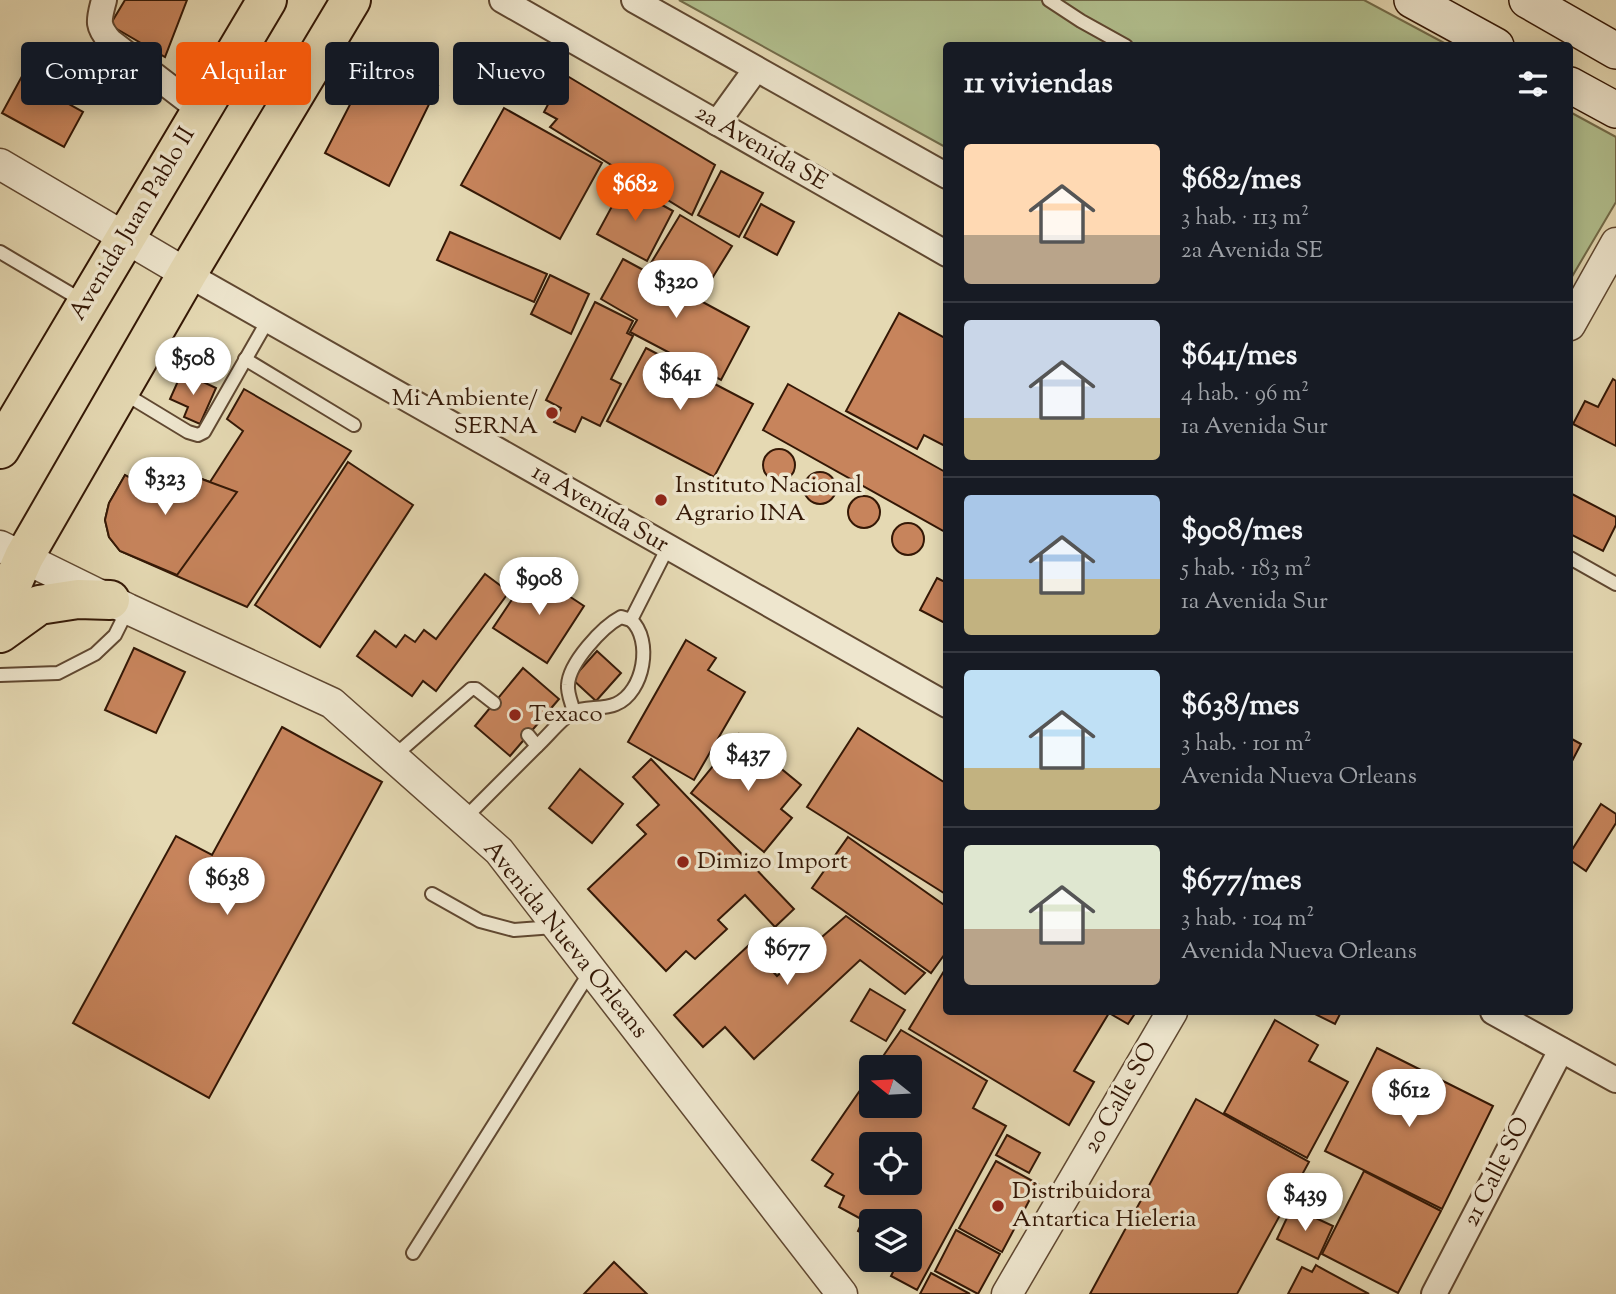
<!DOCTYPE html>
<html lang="es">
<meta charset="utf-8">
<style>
body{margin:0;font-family:"Sorts Mill Goudy",serif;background:#242831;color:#f1f3f6;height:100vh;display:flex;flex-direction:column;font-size:26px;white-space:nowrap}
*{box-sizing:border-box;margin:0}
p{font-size:23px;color:#9ea1a6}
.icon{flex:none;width:38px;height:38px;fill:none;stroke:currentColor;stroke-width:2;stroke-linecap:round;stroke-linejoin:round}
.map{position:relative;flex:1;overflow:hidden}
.side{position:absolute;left:943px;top:42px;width:630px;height:973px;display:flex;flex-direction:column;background:#171b24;border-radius:7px;box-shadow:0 4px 18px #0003}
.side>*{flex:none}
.hud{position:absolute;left:21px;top:42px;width:665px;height:63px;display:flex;gap:14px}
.needle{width:46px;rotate:288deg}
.controls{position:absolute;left:859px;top:1055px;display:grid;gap:14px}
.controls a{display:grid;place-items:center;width:63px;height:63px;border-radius:7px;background:#171b24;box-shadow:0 4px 18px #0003;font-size:35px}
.price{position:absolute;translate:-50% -60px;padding:0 16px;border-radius:24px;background:#fff;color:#222;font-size:23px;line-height:46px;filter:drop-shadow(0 2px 4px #0008)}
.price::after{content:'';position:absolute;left:50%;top:42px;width:21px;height:16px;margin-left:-10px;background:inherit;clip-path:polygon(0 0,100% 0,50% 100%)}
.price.selected{background:#ea580c;color:#fff}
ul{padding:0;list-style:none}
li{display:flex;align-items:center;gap:21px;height:175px;padding:0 21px}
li+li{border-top:2px solid #363941}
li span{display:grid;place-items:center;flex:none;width:196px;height:140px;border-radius:7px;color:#555}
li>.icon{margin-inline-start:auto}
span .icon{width:84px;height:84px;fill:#fffc;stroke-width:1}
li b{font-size:30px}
h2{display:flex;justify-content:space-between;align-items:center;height:84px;padding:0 21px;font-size:30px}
.chip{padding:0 24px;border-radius:7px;background:#171b24;box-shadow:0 4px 18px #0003;font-size:24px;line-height:63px}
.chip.selected{background:#ea580c;color:#fff}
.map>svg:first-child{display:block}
.green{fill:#b2c08f;stroke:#736c4a;stroke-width:2}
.building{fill:#c7845c;stroke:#341806;stroke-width:2;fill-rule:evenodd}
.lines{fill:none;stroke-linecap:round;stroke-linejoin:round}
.service-casing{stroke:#604831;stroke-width:16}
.minor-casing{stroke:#604831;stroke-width:28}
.tertiary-casing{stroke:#604831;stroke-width:33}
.secondary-casing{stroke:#341806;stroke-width:38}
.trunk-casing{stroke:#341806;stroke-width:42}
.service{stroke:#eee6ce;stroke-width:12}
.minor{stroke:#eee6ce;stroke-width:24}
.tertiary{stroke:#eee6ce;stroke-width:30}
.secondary{stroke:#eee6ce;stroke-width:35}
.trunk{stroke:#e5d9b3;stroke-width:38}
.poi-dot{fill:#8f2418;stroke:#eee6ce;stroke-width:2.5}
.labels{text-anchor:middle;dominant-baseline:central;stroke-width:7;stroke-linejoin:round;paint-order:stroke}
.street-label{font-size:24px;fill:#341806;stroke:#eee6ce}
.poi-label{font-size:24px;fill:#341806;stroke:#eee6ce;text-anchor:start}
</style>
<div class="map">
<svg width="1616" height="1294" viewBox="0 0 1616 1294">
<rect width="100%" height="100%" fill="#e5d9b3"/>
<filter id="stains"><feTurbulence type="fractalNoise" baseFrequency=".00286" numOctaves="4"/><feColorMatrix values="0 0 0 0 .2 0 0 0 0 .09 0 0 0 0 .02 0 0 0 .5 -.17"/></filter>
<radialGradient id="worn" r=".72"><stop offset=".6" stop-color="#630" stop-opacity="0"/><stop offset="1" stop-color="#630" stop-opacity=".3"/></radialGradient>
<g class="green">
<polygon points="679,0 1364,0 1448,45 947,46 947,148"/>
<polygon points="1570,112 1616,137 1616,202 1570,280"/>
</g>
<g class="building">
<polygon points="125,0 187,0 165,57 110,25"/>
<polygon points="34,54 73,76 60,99 83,112 64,147 2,113"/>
<polygon points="375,56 438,86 389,186 325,153"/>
<polygon points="564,74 715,165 692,215 550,127 557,119 544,112"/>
<polygon points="504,108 602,163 560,239 461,185"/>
<polygon points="721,171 763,193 739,237 698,215"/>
<polygon points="624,184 673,211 647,261 597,234"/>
<polygon points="761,204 794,222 777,255 744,237"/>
<polygon points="680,215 732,246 703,293 651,263"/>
<polygon points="450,232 547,274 534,302 437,260"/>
<polygon points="623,259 749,327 721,380 630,332 637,320 601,299"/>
<polygon points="550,275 589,294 571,334 531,314"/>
<polygon points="595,302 633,321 627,333 633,336 611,379 621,384 600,426 582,417 575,432 554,422 561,408 546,400"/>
<polygon points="899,313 947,339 945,397 947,447 924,435 917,449 846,411"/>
<polygon points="646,348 753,404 714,477 607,421"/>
<polygon points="182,372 216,388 200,424 184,417 188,407 170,399"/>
<polygon points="1613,379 1616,381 1616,446 1573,424 1585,401 1598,407"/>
<polygon points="788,384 947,473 947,533 763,430"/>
<polygon points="244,389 351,451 247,607 120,551 109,537 105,520 109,503 125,475 148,488 158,463 210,482 243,431 227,419"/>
<circle cx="779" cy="465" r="16"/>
<polygon points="348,462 413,505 320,647 255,605"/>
<polygon points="158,463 237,492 177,575 120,551 109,537 105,520 109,503 125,475 148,488"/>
<circle cx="820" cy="488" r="16"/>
<polygon points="1570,493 1616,517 1616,525 1603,551 1570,534"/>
<circle cx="864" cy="512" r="16"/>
<circle cx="908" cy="539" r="16"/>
<polygon points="531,571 584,606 547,663 493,628"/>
<polygon points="485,574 509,592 436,691 423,681 412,696 357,656 375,631 396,647 405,635 415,642 424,630 436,639"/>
<polygon points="937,578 947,583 947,624 920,610"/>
<polygon points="686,640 716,658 708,670 745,692 694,780 628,742"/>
<polygon points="134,648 185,672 156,733 105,710"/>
<polygon points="597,651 621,673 596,701 572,679"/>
<polygon points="523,668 559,699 510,756 475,726"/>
<polygon points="282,727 382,782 209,1098 73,1023 176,836 212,855"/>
<polygon points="858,728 947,784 947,895 807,807"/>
<polygon points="739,734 801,785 781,809 792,818 764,852 691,793"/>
<polygon points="1570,738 1581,744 1570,765"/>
<polygon points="651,759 794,909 775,927 745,895 718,920 727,929 695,959 686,951 666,971 588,889 646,834 637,825 659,805 633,777"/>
<polygon points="580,769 623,804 592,843 549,808"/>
<polygon points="1601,804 1616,814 1616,823 1586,871 1570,860 1570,853"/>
<polygon points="848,837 947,907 947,951 931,973 812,888"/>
<polygon points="846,916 925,973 905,994 860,960 754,1059 725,1027 703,1047 674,1015 749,945 777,976"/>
<polygon points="947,966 947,1012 1136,1012 1128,1024 1109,1013 1074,1071 1094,1082 1069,1125 909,1029"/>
<polygon points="870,989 905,1010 886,1041 851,1021"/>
<polygon points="1311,1012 1341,1012 1335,1024"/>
<polygon points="1275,1020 1318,1045 1309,1061 1348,1082 1307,1158 1224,1113"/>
<path d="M901 1030 987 1081 973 1108 1006 1126 917 1290 891 1276 897 1264 890 1260H910V1222H872V1238L858 1231 863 1220 839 1207 844 1196 825 1186 833 1174 812 1160 872 1073V1106H910V1068H875ZM872 1144H910V1183H872Z"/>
<polygon points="1377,1048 1493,1106 1442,1209 1325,1151"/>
<polygon points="1196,1099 1309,1162 1237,1294 1090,1294"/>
<polygon points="1007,1135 1040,1153 1029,1173 996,1155"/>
<polygon points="996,1161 1038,1184 1002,1252 959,1228"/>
<polygon points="1364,1171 1441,1211 1398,1293 1322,1254"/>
<polygon points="1292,1207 1333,1226 1318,1259 1277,1239"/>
<polygon points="956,1230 1000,1254 978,1294 935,1271"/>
<polygon points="614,1262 647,1294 584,1294"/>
<polygon points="1316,1265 1319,1267 1369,1294 1288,1294 1302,1267 1312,1272"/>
<polygon points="931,1273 970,1294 920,1294"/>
</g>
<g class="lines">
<defs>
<g id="service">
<polyline points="1049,0 1081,21 1126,46"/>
<polyline points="0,252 83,301"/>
<polyline points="245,359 354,425"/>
<polyline points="122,392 188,432 198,435 204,432 268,320"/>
<polyline points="1570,558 1616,584"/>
<polyline points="0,675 58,673 95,654 115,635 128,609"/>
<path d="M574 712C572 704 567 693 568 685 569 663 602 627 621 617L631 620"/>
<path d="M537 746C547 737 562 718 573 712 585 706 603 710 616 704 644 692 653 640 631 620L668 547"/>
<polyline points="393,757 471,689 476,689 494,703"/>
<polyline points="464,819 537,746 528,735"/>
<polyline points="432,894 480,921 514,930 554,927"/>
<polyline points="413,1253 590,972"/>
</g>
<g id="minor">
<path d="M104 0C99 20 96 25 110 41L201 111"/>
<polyline points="502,0 947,254"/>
<polyline points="634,0 947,176"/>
<polyline points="717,123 756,69"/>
<polyline points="187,274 947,705"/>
<polyline points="1493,1012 1616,1080"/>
<polyline points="1434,1294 1561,1050"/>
</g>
<g id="tertiary">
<polyline points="0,164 187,274"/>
<polyline points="1570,325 1616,243"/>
<polyline points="0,546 128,609 332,703 499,851 842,1294"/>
<polyline points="1007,1294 1172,1012"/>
</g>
<g id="secondary">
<polyline points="1412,0 1496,46"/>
<polyline points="1527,0 1616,51"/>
<polyline points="1570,85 1616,110"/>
</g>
<g id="trunk">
<polyline points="0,449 267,0"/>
<polyline points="0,612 24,557 187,274 351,0"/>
<polyline points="0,633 39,605 78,599 110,600"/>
</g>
</defs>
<use href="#service" class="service-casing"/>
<use href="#minor" class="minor-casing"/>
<use href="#tertiary" class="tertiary-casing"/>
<use href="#secondary" class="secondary-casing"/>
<use href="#trunk" class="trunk-casing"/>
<use href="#service" class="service"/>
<use href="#minor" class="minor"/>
<use href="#tertiary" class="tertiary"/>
<use href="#secondary" class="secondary"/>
<use href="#trunk" class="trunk"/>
</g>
<g class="poi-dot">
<circle cx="552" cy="413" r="7"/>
<circle cx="661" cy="500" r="7"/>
<circle cx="515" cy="715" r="7"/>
<circle cx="683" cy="862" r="7"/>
<circle cx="998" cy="1206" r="7"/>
</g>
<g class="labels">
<g class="street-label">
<text transform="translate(761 148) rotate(30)">2a Avenida SE</text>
<text transform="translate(133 224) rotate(-59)">Avenida Juan Pablo II</text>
<text transform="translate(600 509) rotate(30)">1a Avenida Sur</text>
<text transform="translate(565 940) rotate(51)">Avenida Nueva Orleans</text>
<text transform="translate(1121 1098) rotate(-60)">20 Calle SO</text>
<text transform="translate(1497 1172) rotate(-63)">21 Calle SO</text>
</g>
<g class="poi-label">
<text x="538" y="399" text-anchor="end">Mi Ambiente/<tspan x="538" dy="28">SERNA</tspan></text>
<text x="675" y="486">Instituto Nacional<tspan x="675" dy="28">Agrario INA</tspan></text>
<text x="529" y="715">Texaco</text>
<text x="697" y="862">Dimizo Import</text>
<text x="1012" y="1192">Distribuidora<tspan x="1012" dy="28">Antartica Hieleria</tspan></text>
</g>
</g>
<rect width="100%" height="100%" filter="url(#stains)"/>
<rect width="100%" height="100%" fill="url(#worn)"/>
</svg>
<div class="controls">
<a><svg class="needle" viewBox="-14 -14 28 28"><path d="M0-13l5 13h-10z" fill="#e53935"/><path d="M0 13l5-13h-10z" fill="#9ea1a6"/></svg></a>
<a><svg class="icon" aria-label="locate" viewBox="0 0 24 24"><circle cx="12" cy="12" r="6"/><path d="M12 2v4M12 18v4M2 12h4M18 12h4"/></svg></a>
<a><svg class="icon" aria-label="layers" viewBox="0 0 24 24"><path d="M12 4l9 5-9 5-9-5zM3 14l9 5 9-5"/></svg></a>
</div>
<b class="price selected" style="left:635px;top:223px">$682</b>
<b class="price" style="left:676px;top:320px">$320</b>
<b class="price" style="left:193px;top:397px">$508</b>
<b class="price" style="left:680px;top:412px">$641</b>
<b class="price" style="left:165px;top:517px">$323</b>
<b class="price" style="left:539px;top:617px">$908</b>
<b class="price" style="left:748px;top:793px">$437</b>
<b class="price" style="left:227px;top:917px">$638</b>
<b class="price" style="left:787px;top:987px">$677</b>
<b class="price" style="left:1409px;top:1129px">$612</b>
<b class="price" style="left:1305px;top:1233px">$439</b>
<div class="hud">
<a class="chip">Comprar</a>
<a class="chip selected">Alquilar</a>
<a class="chip">Filtros</a>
<a class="chip">Nuevo</a>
</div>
<section class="side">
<h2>11 viviendas<svg class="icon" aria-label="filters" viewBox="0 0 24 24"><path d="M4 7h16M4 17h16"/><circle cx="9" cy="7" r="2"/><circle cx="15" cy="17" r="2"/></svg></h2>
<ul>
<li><span style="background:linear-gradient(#ffd9b3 65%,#b9a48a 0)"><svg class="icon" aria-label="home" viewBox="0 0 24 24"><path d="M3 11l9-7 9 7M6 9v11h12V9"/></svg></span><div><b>$682/mes</b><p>3 hab. · 113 m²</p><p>2a Avenida SE</p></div></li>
<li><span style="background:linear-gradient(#c9d6e8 70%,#c2b280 0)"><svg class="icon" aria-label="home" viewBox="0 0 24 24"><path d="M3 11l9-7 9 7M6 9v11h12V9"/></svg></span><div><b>$641/mes</b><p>4 hab. · 96 m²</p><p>1a Avenida Sur</p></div></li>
<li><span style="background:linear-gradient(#a9c7e8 60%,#c2b280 0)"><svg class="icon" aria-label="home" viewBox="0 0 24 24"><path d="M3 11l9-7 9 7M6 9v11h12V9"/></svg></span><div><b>$908/mes</b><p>5 hab. · 183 m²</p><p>1a Avenida Sur</p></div></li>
<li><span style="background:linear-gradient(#bfe0f5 70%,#c2b280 0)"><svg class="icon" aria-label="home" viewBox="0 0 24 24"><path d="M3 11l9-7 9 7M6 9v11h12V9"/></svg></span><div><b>$638/mes</b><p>3 hab. · 101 m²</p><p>Avenida Nueva Orleans</p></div></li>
<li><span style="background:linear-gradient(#dfe7d0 60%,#b9a48a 0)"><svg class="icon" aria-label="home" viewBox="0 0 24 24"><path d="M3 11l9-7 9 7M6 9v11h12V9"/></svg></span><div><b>$677/mes</b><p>3 hab. · 104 m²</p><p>Avenida Nueva Orleans</p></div></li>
</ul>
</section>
</div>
